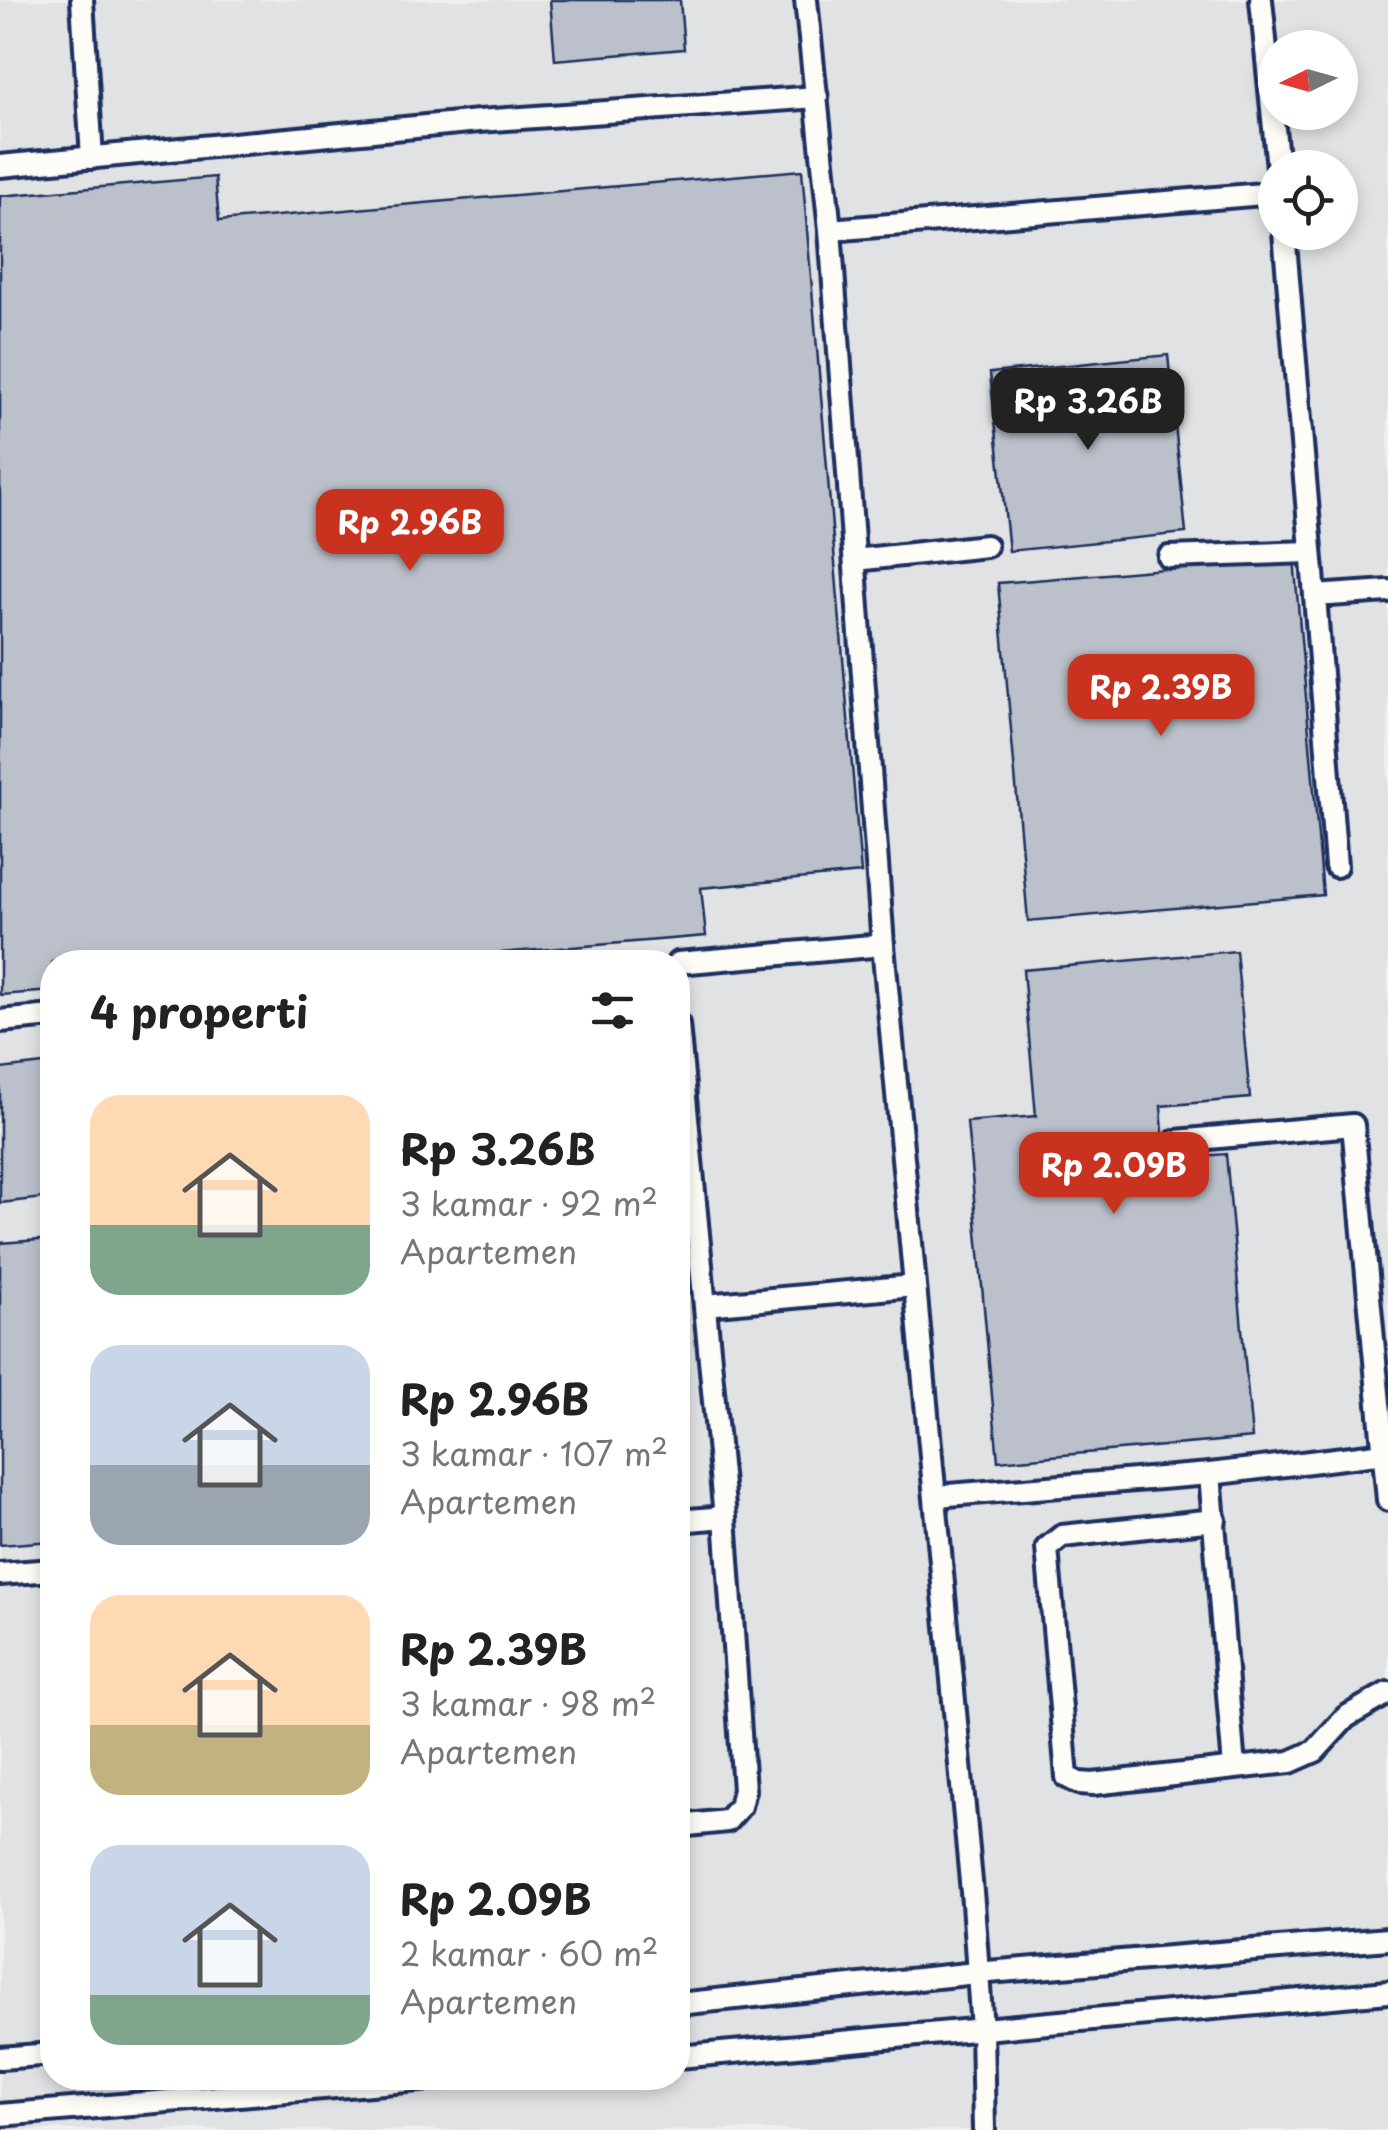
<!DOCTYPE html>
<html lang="id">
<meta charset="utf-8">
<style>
body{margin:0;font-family:"Playpen Sans",sans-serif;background:#f6f6f6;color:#222;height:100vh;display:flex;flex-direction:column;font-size:38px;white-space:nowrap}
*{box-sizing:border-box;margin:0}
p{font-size:32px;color:#767676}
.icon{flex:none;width:55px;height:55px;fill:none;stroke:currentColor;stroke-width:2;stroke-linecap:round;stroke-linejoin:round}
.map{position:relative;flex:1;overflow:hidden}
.panel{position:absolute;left:40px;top:950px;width:650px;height:1140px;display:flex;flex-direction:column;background:#fff;border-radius:40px;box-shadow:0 5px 15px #0003}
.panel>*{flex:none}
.needle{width:65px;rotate:265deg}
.fabs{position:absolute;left:1258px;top:30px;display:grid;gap:20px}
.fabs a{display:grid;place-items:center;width:100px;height:100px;border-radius:50%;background:#fff;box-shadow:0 5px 15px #0003;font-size:50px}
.price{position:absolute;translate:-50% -85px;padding:0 22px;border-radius:20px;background:#c8321e;color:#fff;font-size:32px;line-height:65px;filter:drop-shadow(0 2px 5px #0008)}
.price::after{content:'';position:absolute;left:50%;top:60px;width:30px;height:22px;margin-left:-15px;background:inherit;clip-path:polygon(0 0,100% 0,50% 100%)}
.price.selected{background:#222;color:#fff}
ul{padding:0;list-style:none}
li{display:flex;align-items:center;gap:30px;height:250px;padding:0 50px}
li span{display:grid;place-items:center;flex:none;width:280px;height:200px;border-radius:30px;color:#555}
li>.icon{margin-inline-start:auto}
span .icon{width:120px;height:120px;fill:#fffc;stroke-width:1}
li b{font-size:42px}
h2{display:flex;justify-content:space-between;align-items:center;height:120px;padding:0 50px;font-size:42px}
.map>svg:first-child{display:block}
.built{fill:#e0e2e3;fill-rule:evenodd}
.building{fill:#bbc0ca;stroke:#1b2f5e;stroke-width:2.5}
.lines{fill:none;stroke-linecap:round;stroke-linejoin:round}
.lane-casing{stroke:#1b2f5e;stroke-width:28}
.lane{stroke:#fdfcf7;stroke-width:20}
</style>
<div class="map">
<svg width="1388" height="2130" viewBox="0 0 1388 2130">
<rect width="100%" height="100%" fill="#f0f0ee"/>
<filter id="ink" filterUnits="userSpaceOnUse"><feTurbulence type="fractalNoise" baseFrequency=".01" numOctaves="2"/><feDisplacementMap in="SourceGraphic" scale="20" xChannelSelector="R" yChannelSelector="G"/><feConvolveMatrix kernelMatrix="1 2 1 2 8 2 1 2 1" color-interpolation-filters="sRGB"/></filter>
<g filter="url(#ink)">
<path class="built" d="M0 0H1388V2130H0ZM1275 48H1340V112H1275ZM1275 168H1340V232H1275ZM52 962H678V2078H52Z"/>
<g class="building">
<polygon points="550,0 680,0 684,49 555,60"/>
<polygon points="802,170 861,873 701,888 706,936 390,962 52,962 52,991 0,995 0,196 215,177 219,221"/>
<polygon points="1168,355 1186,533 1009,551 990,373"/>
<polygon points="1294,558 1323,895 1028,921 998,583"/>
<polygon points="1236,951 1250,1098 1161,1106 1165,1159 1226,1154 1252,1438 998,1461 967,1122 1036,1116 1023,970"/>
<polygon points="52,1063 52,1197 0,1203 0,1069"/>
<polygon points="52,1239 52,1541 0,1545 0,1243"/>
</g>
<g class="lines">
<defs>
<g id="lane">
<polyline points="82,0 92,158"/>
<polyline points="806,0 830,230 883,945 973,1903 982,2029 984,2130"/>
<polyline points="1261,0 1278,168"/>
<polyline points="0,166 479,121 817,97"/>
<polyline points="830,230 1275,193"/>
<polyline points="1284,232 1315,596 1388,591"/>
<polyline points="1169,557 1311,552"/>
<polyline points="855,560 986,546"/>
<polyline points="1315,596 1336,866"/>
<polyline points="678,963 883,945"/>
<polyline points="0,1021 52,1016"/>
<polyline points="678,1024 725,1517 744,1790 740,1806 727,1821 678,1826"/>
<polyline points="1176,1141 1353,1125 1388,1500"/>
<polyline points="705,1305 914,1286"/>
<polyline points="1210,1474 1234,1768"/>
<polyline points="936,1496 1210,1474 1385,1453"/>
<polyline points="1215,1520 1062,1536 1047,1548 1067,1777 1079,1783 1093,1784 1290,1762 1315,1751 1346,1717 1388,1693"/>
<polyline points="678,1521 725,1517"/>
<polyline points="0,1574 52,1570"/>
<polyline points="678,2004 976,1973 1388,1939"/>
<polyline points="678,2057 1388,1992"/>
<polyline points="0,2058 52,2054"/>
<polyline points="0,2115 443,2078"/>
</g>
</defs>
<use href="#lane" class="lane-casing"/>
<use href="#lane" class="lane"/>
</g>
</g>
</svg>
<div class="fabs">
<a><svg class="needle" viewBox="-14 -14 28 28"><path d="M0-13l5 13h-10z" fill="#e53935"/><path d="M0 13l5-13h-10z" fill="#767676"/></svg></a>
<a><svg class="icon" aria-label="locate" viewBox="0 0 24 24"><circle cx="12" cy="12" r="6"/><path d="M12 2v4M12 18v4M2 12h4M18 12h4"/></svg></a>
</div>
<b class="price selected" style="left:1088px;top:453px">Rp 3.26B</b>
<b class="price" style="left:410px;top:574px">Rp 2.96B</b>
<b class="price" style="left:1161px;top:739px">Rp 2.39B</b>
<b class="price" style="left:1114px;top:1217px">Rp 2.09B</b>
<section class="panel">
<h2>4 properti<svg class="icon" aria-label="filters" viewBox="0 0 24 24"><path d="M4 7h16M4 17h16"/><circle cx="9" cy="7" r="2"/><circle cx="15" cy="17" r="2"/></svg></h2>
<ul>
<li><span style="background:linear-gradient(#ffd9b3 65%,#7fa58c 0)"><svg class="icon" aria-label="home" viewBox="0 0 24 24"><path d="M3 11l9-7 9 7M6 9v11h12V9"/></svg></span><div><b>Rp 3.26B</b><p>3 kamar · 92 m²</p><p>Apartemen</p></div></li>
<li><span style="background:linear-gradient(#c9d6e8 60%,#9aa5b1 0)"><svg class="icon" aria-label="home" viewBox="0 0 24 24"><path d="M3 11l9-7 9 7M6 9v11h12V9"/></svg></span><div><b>Rp 2.96B</b><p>3 kamar · 107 m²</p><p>Apartemen</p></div></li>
<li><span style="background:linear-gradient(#ffd9b3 65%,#c2b280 0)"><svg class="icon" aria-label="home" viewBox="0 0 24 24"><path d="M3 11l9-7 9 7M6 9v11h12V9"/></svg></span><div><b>Rp 2.39B</b><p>3 kamar · 98 m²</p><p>Apartemen</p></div></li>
<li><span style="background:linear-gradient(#c9d6e8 75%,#7fa58c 0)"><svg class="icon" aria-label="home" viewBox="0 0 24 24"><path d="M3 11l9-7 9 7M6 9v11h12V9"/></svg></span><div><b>Rp 2.09B</b><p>2 kamar · 60 m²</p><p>Apartemen</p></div></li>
</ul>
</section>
</div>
